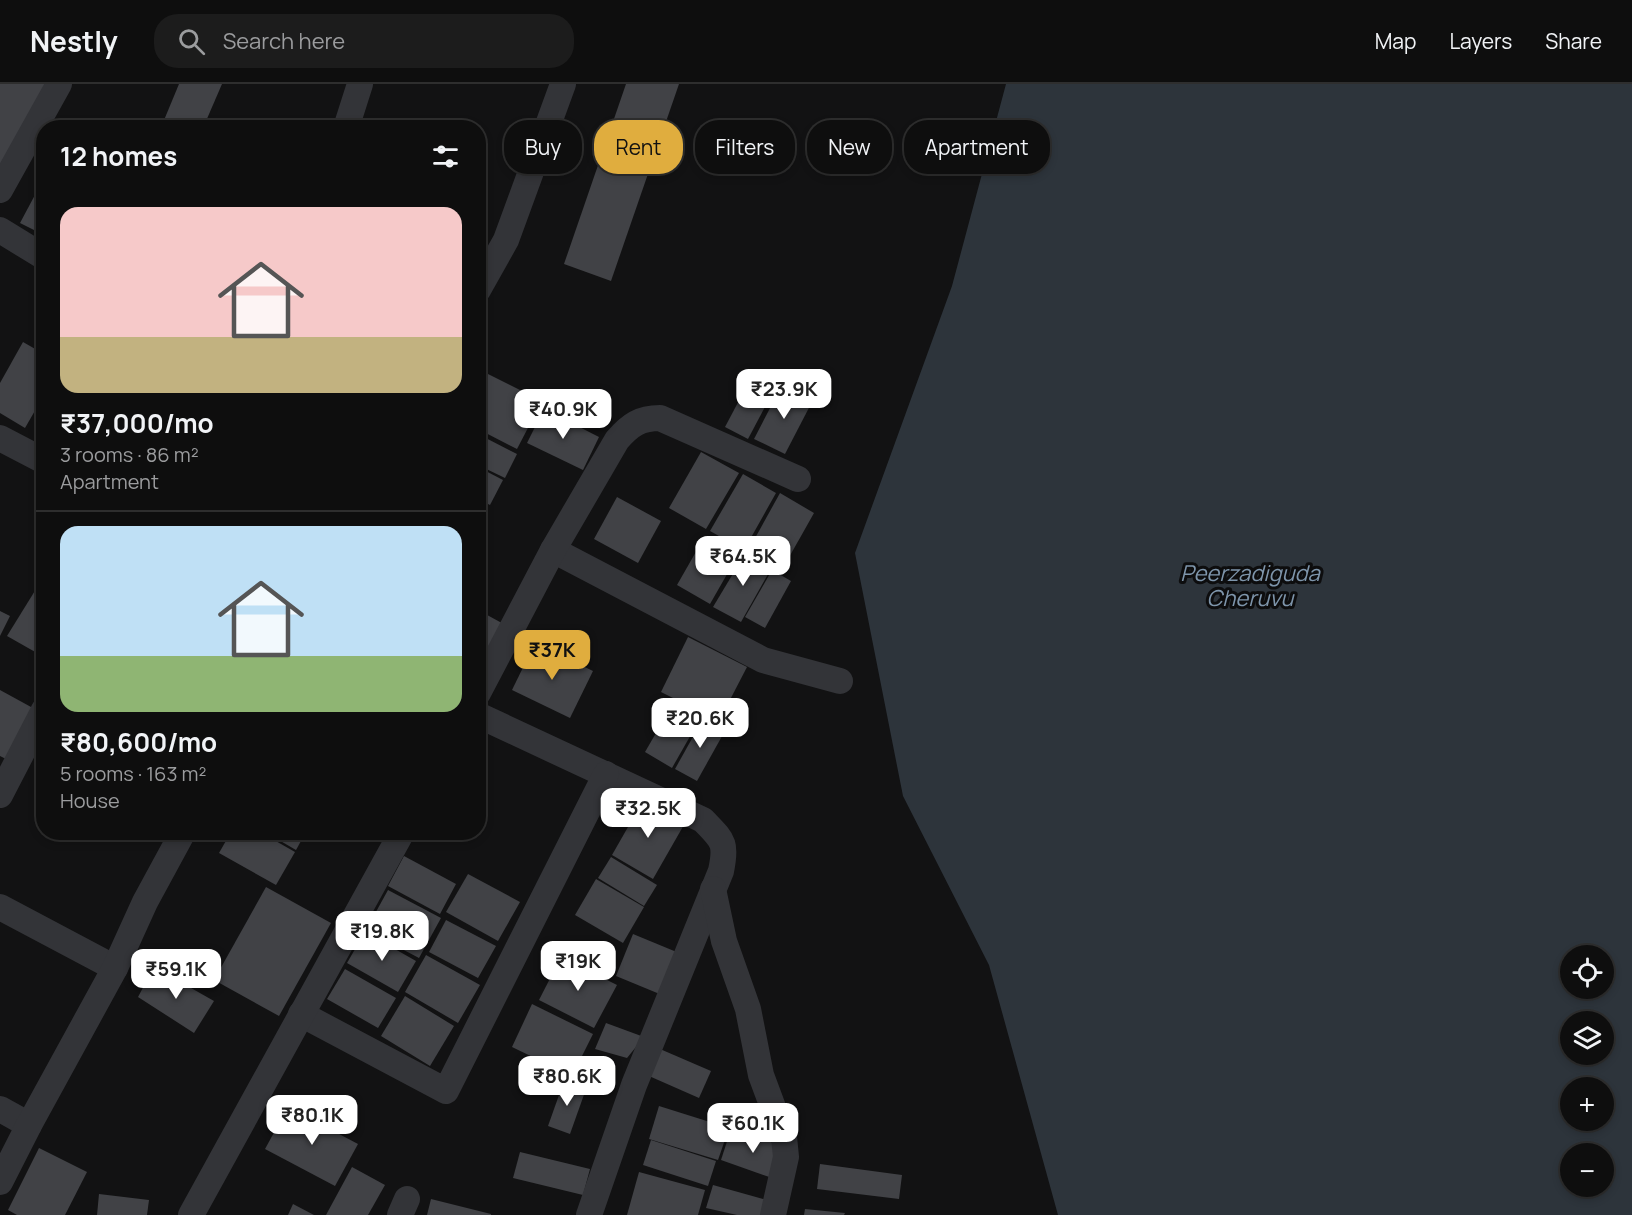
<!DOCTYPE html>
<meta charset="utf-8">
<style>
body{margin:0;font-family:Manrope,sans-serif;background:#1c1c1c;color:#f1f3f6;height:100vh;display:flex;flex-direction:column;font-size:22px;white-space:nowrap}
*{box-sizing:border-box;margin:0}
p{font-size:20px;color:#9b9c9e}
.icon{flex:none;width:33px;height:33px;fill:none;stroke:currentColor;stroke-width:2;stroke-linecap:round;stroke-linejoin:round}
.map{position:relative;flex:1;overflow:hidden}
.sheet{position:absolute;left:36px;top:36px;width:450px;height:720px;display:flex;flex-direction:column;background:#0e0e0e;border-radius:24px;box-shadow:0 3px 9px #0003,0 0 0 2px #2e2e2e}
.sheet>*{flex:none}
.top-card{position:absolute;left:504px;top:36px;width:570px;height:54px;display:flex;gap:12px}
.tools{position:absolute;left:1560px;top:861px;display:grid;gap:12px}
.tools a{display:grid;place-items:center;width:54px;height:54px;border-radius:50%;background:#0e0e0e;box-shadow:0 3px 9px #0003,0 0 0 2px #2e2e2e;font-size:30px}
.price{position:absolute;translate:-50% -51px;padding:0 14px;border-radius:12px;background:#fff;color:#222;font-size:20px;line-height:39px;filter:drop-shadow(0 2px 3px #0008)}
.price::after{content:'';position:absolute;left:50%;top:36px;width:18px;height:14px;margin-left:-9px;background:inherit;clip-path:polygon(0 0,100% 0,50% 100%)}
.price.on{background:#e0ad3e;color:#111}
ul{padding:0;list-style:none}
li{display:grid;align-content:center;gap:12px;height:318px;padding:0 24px}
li+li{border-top:2px solid #2e2e2e}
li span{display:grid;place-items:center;height:186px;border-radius:18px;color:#555}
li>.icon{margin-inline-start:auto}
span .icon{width:108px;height:108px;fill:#fffc;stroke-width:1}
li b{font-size:26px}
h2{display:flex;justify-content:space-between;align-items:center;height:72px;padding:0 24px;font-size:26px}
.tag{padding:0 21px;border-radius:24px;background:#0e0e0e;box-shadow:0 3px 9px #0003,0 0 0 2px #2e2e2e;font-size:21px;line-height:54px}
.tag.on{background:#e0ad3e;color:#111}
header{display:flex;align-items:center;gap:36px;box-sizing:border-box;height:84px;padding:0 30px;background:#0e0e0e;border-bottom:2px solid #2e2e2e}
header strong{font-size:28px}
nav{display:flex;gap:33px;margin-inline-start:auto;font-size:21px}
.search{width:420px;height:54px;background:#1c1c1c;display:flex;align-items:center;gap:15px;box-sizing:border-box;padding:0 21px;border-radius:24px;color:#9b9c9e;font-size:22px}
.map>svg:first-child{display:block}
.water{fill:#2d343b;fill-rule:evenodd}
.building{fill:#414246}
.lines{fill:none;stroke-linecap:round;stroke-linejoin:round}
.minor{stroke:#333438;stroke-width:26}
.labels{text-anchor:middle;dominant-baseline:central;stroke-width:6;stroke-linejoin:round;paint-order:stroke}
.water-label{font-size:22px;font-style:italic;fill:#7e95ab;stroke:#0d0d0e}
</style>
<header>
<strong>Nestly</strong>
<div class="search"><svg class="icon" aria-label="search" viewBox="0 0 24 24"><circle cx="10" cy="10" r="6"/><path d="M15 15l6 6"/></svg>Search here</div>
<nav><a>Map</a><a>Layers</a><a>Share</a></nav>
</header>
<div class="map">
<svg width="1632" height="1131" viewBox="0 0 1632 1131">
<rect width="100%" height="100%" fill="#121213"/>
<path class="water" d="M1006 0H1632V1131H1058L989 881 903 712 855 469 952 202ZM1570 872H1604V904H1570ZM1570 938H1604V970H1570ZM1570 1004H1604V1036H1570ZM1570 1070H1604V1102H1570Z"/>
<g class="building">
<polygon points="0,0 54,0 0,99"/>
<polygon points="179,0 222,0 203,44 167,44 162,41"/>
<polygon points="626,0 679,0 611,197 564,180"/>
<polygon points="44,94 44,151 20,139"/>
<polygon points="23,258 44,270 44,311 25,344 0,329 0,299"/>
<polygon points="478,285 542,317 517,365 478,345"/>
<polygon points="752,292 775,304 748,355 725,343"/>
<polygon points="782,301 813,316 785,370 754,355"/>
<polygon points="544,325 599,353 583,386 527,359"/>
<polygon points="478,350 517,370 505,394 478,381"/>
<polygon points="701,368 739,389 706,445 669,424"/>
<polygon points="478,383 503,396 490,421 478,415"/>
<polygon points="743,390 776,409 744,466 710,447"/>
<polygon points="780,409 814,429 783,484 749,465"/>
<polygon points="617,413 661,437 638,479 594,455"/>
<polygon points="478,418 488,423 478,440"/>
<polygon points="705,452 738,471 710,520 677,501"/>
<polygon points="746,468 772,483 741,538 713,523"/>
<polygon points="772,486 791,497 765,544 745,533"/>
<polygon points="41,497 44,499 44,573 7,552"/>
<polygon points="478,526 511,544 478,583"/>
<polygon points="0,527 10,532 0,552"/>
<polygon points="688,553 747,583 719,637 661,608"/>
<polygon points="535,559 593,587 570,634 512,606"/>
<polygon points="0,606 42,629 14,679 0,672"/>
<polygon points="674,618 701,633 672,684 645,668"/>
<polygon points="704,633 726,645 697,697 675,685"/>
<polygon points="644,715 685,739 653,795 612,771"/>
<polygon points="231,748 260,748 295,768 276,801 219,769"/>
<polygon points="265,748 306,748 296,766"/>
<polygon points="404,772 456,800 440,830 388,802"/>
<polygon points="611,773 657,801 644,822 598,794"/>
<polygon points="468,790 520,818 498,857 446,828"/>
<polygon points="596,795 644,823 623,859 575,831"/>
<polygon points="266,803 331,839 279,932 214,896"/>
<polygon points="388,806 441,834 419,874 366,846"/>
<polygon points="446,836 496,862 478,894 429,868"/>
<polygon points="365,848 416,877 398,908 347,879"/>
<polygon points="633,850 679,869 662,911 616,892"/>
<polygon points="426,871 480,901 458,939 405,908"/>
<polygon points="561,873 617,901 594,944 539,916"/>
<polygon points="154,883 214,917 194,949 138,913"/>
<polygon points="345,885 396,914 378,944 327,915"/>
<polygon points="405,912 454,942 430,982 381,952"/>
<polygon points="532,920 593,950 572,992 512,963"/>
<polygon points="606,939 644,953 627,974 595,965"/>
<polygon points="660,965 711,987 699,1014 649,992"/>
<polygon points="564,997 586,1005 570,1050 548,1042"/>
<polygon points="659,1022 729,1044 718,1076 649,1055"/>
<polygon points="288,1023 358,1060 335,1102 265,1065"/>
<polygon points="731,1045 783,1062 775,1095 721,1076"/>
<polygon points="651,1056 716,1077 708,1102 643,1081"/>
<polygon points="39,1064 87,1088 65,1131 17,1131 8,1126"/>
<polygon points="520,1068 590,1085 583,1111 513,1094"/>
<polygon points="820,1080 902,1091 899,1115 817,1105"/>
<polygon points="352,1083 385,1101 368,1131 326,1131"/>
<polygon points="639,1088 705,1106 698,1131 627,1131"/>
<polygon points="713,1101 767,1116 761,1131 737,1131 706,1124"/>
<polygon points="99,1110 149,1116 147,1131 97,1131"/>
<polygon points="431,1115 491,1130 491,1131 427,1131"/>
<polygon points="293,1120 314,1131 288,1131"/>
<polygon points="805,1125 845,1129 844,1131 804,1131"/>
</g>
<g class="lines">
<g class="minor">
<polyline points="346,44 360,0"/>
<polyline points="0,106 59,0"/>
<polyline points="0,146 44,173"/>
<polyline points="478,206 506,156 563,0"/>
<polyline points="0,354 44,377"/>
<polyline points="553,466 763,576 840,597"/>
<path d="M478 609 553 466 617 356C630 341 640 334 660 334L798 395"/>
<path d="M478 631 703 736C723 757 727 758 721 787L634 1001 589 1131"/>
<polyline points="0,711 44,626"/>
<polyline points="713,805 724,857 748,925 761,991 784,1053 786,1073 773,1131"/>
<polyline points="0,823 115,884"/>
<polyline points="301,930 446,1007 606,690"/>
<polyline points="0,1025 29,1041"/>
<polyline points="0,1098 29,1041 115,884 145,818 183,748"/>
<polyline points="191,1131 402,748"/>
<polyline points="400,1131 407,1115"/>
</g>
</g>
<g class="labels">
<g class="water-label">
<text x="1250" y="489">Peerzadiguda<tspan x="1250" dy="25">Cheruvu</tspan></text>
</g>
</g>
</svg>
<div class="tools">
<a><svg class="icon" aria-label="locate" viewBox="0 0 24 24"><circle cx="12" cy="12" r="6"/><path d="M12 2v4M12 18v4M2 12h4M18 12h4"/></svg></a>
<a><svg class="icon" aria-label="layers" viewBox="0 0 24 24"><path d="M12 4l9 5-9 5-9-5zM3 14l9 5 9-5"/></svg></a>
<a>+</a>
<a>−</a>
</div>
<b class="price" style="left:784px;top:336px">₹23.9K</b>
<b class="price" style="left:563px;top:356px">₹40.9K</b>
<b class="price" style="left:743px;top:503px">₹64.5K</b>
<b class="price on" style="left:552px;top:597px">₹37K</b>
<b class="price" style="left:700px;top:665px">₹20.6K</b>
<b class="price" style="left:648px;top:755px">₹32.5K</b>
<b class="price" style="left:382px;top:878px">₹19.8K</b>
<b class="price" style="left:578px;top:908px">₹19K</b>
<b class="price" style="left:176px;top:916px">₹59.1K</b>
<b class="price" style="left:567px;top:1023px">₹80.6K</b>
<b class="price" style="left:312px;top:1062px">₹80.1K</b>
<b class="price" style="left:753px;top:1070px">₹60.1K</b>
<div class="top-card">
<a class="tag">Buy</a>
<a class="tag on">Rent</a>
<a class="tag">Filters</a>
<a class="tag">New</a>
<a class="tag">Apartment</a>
</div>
<section class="sheet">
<h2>12 homes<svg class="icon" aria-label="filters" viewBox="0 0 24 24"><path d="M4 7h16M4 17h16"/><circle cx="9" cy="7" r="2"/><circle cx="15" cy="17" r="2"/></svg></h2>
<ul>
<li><span style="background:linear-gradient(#f6c9c9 70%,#c2b280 0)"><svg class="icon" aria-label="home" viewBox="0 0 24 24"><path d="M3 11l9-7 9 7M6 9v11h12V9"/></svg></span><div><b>₹37,000/mo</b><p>3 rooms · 86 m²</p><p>Apartment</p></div></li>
<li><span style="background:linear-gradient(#bfe0f5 70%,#8fb573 0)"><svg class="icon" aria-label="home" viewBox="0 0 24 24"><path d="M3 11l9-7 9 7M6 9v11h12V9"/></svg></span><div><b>₹80,600/mo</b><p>5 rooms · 163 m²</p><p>House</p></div></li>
</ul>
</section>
</div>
